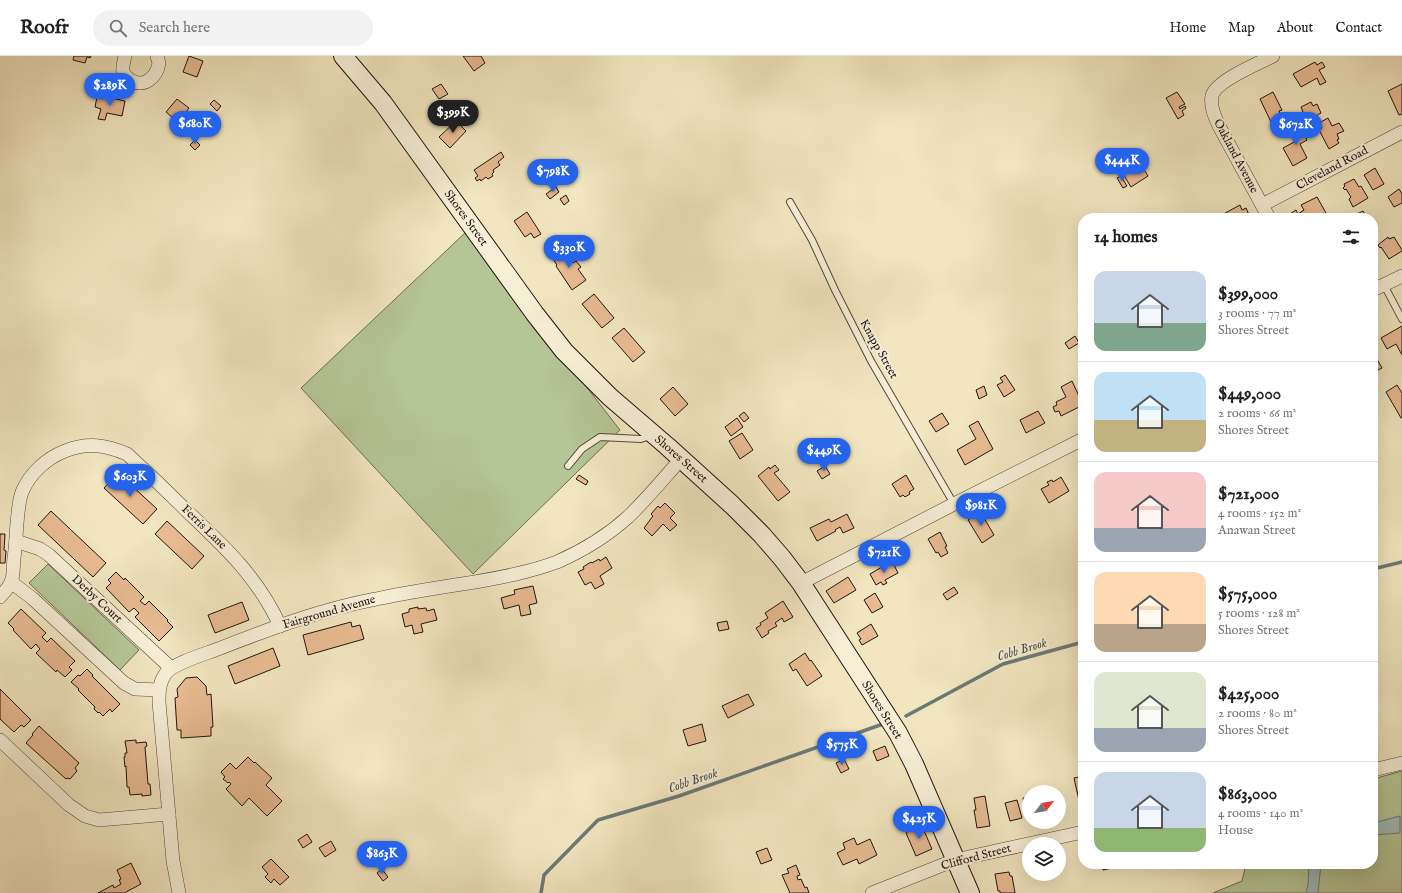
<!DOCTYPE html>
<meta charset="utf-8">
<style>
body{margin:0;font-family:"IM FELL English",serif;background:#f2f2f2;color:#202124;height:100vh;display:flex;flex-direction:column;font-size:15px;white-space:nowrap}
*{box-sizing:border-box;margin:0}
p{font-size:13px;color:#757577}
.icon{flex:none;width:22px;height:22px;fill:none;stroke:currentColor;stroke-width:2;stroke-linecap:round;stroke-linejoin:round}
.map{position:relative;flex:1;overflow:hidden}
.sheet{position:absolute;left:1078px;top:157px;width:300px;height:656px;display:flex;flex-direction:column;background:#fff;border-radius:16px;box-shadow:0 4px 16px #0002}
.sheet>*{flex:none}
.needle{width:26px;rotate:59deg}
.controls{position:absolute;left:1022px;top:729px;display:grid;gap:8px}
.controls a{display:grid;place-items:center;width:44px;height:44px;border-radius:50%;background:#fff;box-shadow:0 4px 16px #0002;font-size:20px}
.price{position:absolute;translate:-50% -34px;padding:0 9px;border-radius:14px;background:#2563eb;color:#fff;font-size:13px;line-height:26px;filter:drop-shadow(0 1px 2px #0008)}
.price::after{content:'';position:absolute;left:50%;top:24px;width:12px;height:9px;margin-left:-6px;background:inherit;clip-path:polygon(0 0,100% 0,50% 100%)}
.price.selected{background:#222;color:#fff}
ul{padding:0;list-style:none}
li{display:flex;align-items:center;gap:12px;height:100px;padding:0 16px}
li+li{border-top:1px solid #e0e0e0}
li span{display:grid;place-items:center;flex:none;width:112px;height:80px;border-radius:12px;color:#555}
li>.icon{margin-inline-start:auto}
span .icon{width:48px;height:48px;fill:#fffc;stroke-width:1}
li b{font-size:17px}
h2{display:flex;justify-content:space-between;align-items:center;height:48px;padding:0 16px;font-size:17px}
header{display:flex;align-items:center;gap:24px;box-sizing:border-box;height:56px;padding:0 20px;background:#fff;border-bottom:1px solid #e0e0e0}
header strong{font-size:19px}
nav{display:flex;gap:22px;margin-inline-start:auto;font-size:14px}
.search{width:280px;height:36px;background:#f2f2f2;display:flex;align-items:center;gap:10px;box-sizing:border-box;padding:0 14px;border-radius:22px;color:#757577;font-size:15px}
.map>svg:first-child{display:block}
.green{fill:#b5c696;stroke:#6a6d52}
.water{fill:#9ebdbc;stroke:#6b7977}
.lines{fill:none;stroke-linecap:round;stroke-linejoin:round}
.stream{stroke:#6b7977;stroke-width:3.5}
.building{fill:#e8bb93;stroke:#1f140f}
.lane-casing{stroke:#54483b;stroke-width:8}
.street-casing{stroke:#54483b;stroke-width:14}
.secondary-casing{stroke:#1f140f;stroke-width:20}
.lane{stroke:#f6efd6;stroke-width:6}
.street{stroke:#f6efd6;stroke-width:13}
.secondary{stroke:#f6efd6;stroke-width:18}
.labels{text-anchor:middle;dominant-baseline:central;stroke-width:4;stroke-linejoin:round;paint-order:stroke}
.street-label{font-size:12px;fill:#1f140f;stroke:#f6efd6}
.water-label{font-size:13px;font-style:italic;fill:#4b4f4c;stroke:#f6efd6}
</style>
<header>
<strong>Roofr</strong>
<div class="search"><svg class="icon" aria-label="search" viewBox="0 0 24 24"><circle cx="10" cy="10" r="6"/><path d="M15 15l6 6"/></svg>Search here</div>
<nav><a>Home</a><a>Map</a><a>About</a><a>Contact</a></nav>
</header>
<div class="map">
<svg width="1402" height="837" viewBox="0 0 1402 837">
<rect width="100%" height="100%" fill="#f1e6c0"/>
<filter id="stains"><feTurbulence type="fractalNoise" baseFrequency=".005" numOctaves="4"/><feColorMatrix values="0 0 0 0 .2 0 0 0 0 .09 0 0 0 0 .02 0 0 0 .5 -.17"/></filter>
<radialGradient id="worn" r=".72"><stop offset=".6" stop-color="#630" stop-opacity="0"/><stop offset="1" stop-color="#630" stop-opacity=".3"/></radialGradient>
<g class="green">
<polygon points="466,176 620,374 473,518 301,332"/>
<polygon points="48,508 139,594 120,614 29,527"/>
<polygon points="1402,715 1402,837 1213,837 1242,825 1246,808 1373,808 1373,723"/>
</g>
<g class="water">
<polygon points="1400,760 1400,777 1373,779 1373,767"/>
<polygon points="1309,808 1321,808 1318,837 1306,837 1308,829"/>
</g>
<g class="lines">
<g class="stream">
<polyline points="1373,513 1402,506"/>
<polyline points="906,660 1003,608 1083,586"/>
<polyline points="541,837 544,819 598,764 679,740 883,668"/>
</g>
</g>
<g class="building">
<polygon points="74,0 91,0 90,2 87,1 85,7 73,4"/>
<polygon points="189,0 203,5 197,21 183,16"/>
<polygon points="463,0 481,0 485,7 474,15"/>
<polygon points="1315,6 1317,9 1322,6 1325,11 1319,14 1326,26 1320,29 1317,22 1301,31 1293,18"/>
<polygon points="441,28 448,38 439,43 432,33"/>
<polygon points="1402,28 1402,58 1399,59 1388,35"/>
<polygon points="1177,36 1185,48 1179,51 1180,53 1185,50 1186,52 1182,55 1184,59 1178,63 1166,42"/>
<polygon points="1273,36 1282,54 1279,55 1281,60 1271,66 1260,43"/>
<polygon points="103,40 125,45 122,60 107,57 105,64 98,63 101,53 95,51 97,41 103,43"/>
<polygon points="177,43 189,52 178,66 166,56"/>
<polygon points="214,44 221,50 217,55 210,48"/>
<polygon points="1311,46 1313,50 1317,48 1321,57 1312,62 1313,64 1308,67 1307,64 1305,65 1301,57 1303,56 1301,51"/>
<polygon points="1328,62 1332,70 1339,67 1344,75 1337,78 1339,83 1337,84 1339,87 1329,93 1319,74 1322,72 1319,67"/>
<polygon points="456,65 466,75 450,92 439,81"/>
<polygon points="1299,68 1307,84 1300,88 1307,102 1293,110 1283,92 1296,85 1290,73"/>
<polygon points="195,84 200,89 195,94 190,89"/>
<polygon points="501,96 504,101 498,106 500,109 493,114 494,116 492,118 493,120 488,123 486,121 481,125 480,123 477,125 475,122 478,120 474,114"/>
<polygon points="1129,102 1131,105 1137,102 1148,120 1131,131 1120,113 1126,109 1124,105"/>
<polygon points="1375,112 1384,128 1373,134 1364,119"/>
<polygon points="1121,120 1127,130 1123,132 1117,122"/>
<polygon points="1354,123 1359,131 1361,130 1368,142 1353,151 1349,143 1351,141 1346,133 1345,134 1343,132 1345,130 1344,128"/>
<polygon points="556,131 559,136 550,143 546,138"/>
<polygon points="1399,133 1402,138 1402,147 1394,151 1388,141"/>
<polygon points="566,139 569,145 564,149 560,143"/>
<polygon points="1317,141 1326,157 1316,162 1292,162 1290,158 1296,154 1298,158 1304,154 1301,149"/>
<polygon points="1240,149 1242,154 1246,152 1250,161 1216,162"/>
<polygon points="1363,155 1367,162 1354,162 1353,160"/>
<polygon points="527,156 541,178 534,182 531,177 525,181 514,165"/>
<polygon points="1388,181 1389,183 1394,181 1402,194 1402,195 1389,203 1381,191 1380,192 1378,189"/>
<polygon points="563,192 573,207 576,205 581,211 578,213 586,224 572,234 556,210 557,209 551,200"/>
<polygon points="594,238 614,262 602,272 582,248"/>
<polygon points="1402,270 1402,299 1396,288 1387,293 1381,282"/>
<polygon points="624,272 645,296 633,306 612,282"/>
<polygon points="1075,280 1079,287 1069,293 1065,287"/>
<polygon points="1373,296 1382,312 1376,315 1373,310"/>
<polygon points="1005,319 1015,334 1004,341 997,329 1003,326 1000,322"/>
<polygon points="1072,325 1083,349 1061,360 1059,355 1055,356 1053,351 1057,349 1056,346 1066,341 1061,331"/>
<polygon points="1397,329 1402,337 1402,362 1401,362 1386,336"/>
<polygon points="984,330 987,339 979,343 976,334"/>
<polygon points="673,331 688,348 675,360 660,343"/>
<polygon points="1038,355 1045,367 1026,377 1020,364"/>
<polygon points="744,356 749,362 744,366 739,360"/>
<polygon points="942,357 949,368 936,376 929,365"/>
<polygon points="737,362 743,371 731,380 725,371"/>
<polygon points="978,365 993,393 965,409 957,394 976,383 969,370"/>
<polygon points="742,377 753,394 740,403 729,385"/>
<polygon points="775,409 779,414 774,417 790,436 778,445 758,420 769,411 770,413"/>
<polygon points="825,410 830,418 822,423 817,415"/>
<polygon points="118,417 157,453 143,468 104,432"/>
<polygon points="579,419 588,425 586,429 576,423"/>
<polygon points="906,419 914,433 909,436 910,438 905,441 903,439 900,441 892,428"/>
<polygon points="1061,421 1069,435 1049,447 1041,433 1049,429 1047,426 1052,424 1053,426"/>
<polygon points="665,447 675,457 670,462 677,469 670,475 663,468 652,480 644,472 653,460 651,458 658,450 660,452"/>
<polygon points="51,455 106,507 93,521 38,469"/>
<polygon points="980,455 994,479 982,487 968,464 972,461 971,460"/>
<polygon points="847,458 854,472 843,477 840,471 835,474 836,475 817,485 810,472 829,463 831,466"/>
<polygon points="167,465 204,500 192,513 155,478"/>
<polygon points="940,476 947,490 945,491 948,497 941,501 938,496 936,497 928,483"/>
<polygon points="0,478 5,478 4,494 6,495 5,507 0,507"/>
<polygon points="606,501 612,512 600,520 604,528 595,533 591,526 585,529 578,516 584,513 583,511 591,506 592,507 599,503 600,505"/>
<polygon points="892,505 898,517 885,524 887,527 883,529 881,526 876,529 870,518"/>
<polygon points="116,516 124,524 125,522 144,541 140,545 145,549 149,545 168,564 167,565 173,571 159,585 135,561 139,557 134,552 129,556 106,532 111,527 108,524"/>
<polygon points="848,521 856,534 834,547 826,535"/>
<polygon points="533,530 537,547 529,549 531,558 521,560 519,549 504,553 501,542 515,538 514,534"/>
<polygon points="954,531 958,537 947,544 943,538"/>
<polygon points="875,537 883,551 872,557 864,544"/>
<polygon points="783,545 793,561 784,566 782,562 775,567 777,570 768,575 769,577 762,582 756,572 761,569 760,567 768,562 765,557"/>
<polygon points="242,546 249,564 215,577 208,559"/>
<polygon points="418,551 418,553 426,552 427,555 434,553 437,564 421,568 423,576 414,578 412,569 405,571 402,558 409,556 409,553"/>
<polygon points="21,553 46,577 42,581 47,586 51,582 75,605 69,611 72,614 65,621 57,614 56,616 36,597 40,593 36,588 31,593 13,574 14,573 8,567"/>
<polygon points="727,565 729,573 719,575 717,567"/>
<polygon points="351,566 352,571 360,569 364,583 308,599 303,579"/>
<polygon points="871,568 878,580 862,589 859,584 861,583 857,577"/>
<polygon points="273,592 280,610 235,628 228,610"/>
<polygon points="805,597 810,605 811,604 822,620 807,630 796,613 793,615 789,608"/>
<polygon points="87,613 93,619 92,620 120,648 112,656 110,653 103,660 99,656 98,657 94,653 95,651 78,634 79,633 71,626 78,619 80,620"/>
<polygon points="197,621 206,630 207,639 211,638 213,671 211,671 211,680 181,682 181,674 177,674 175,642 178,641 177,633 186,622"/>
<polygon points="0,633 31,664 24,671 21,669 14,676 0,663"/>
<polygon points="748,638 754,649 728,662 722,650"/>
<polygon points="702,668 706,685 688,690 683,674"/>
<polygon points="39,670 79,707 75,712 77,715 70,723 67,722 66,723 26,687 33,679 32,678"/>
<polygon points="136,684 136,687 146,686 147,690 145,691 148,728 150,728 151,739 142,740 142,738 130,739 129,731 127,731 126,710 125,711 124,701 125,701 125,697 127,697 125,685"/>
<polygon points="885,690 889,700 877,705 873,695"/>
<polygon points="248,701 254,707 255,706 272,722 266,729 282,745 267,760 249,742 242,750 226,733 231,728 229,726 228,727 223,723 225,721 221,716 230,707 236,713"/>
<polygon points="844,703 849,713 841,717 836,707"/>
<polygon points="1083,720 1083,749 1080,749 1074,722"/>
<polygon points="985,740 990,770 977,772 974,754 976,754 974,742"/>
<polygon points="1029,741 1029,755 1025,755 1023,742"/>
<polygon points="1017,744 1022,762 1010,765 1005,747"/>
<polygon points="918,768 919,771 922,770 932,793 916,800 906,777 909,775 908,772"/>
<polygon points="307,778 312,786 303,792 298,784"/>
<polygon points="854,782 857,789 870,783 877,799 859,808 857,803 843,809 837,797 845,793 843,787"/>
<polygon points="331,785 336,794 325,801 319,792"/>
<polygon points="767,792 772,804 761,808 756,796"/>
<polygon points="271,803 289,821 280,829 274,823 271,827 265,821 268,818 262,811"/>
<polygon points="131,807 141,828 126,836 126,837 98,837 113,829 114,832 121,828 119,824 121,823 117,814"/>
<polygon points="1101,808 1116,808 1117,811 1103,814"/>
<polygon points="796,809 800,819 797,820 798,824 801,823 805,832 807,831 809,837 790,837 782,819 789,817 787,813"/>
<polygon points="382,813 388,821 383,825 377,817"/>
<polygon points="1009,816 1010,820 1012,820 1015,837 1000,837 1000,835 998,835 995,818"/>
</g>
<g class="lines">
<defs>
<g id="lane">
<polyline points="790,146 812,184 835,234 871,305 954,448"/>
<polyline points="1384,229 1402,263"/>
<polyline points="568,410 582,393 600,381 641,383 650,380"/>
</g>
<g id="street">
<path d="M125 0C124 5 122 11 123 16 124 19 127 21 129 23 143 34 157 21 159 7L157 0"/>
<polyline points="1262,149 1402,76"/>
<path d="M1269 162 1219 70C1215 61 1210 51 1212 40 1215 25 1259 7 1273 0"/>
<polyline points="1373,234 1402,220"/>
<polyline points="16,485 40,493 49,499 171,612"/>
<polyline points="11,526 32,542 124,627 135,633 159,634"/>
<polyline points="801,527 954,448 1083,383"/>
<path d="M0 541C3 537 9 532 11 526 14 520 13 509 14 502 17 484 16 452 22 436 30 417 47 402 65 395 88 386 106 389 127 398 148 417 169 437 189 457 226 492 259 523 280 570"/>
<polyline points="0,684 69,749 85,760 99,764 169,758"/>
<polyline points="1373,714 1402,707"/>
<path d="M179 837 173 805 159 646C159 636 159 626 166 617 174 607 205 598 218 593 269 573 322 553 376 543 409 536 442 531 475 526 503 521 530 516 557 506 582 495 607 480 628 461 647 443 664 422 681 403"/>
<polyline points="872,837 955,804 1083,776"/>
</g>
<polyline id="secondary" points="343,0 383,47 535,258 564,295 610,341 667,390 732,449 762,479 782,502 801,527 898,677 914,708 970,837"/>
</defs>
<use href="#lane" class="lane-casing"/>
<use href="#street" class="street-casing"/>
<use href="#secondary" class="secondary-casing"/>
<use href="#lane" class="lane"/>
<use href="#street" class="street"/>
<use href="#secondary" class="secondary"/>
</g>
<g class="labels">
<g class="street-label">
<text transform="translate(1236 100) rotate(62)">Oakland Avenue</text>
<text transform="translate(1332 112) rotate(-28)">Cleveland Road</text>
<text transform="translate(466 162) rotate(54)">Shores Street</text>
<text transform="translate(879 293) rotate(61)">Knapp Street</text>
<text transform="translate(681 403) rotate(41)">Shores Street</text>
<text transform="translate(204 471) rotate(44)">Ferris Lane</text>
<text transform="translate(97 543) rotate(43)">Derby Court</text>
<text transform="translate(329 556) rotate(-16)">Fairground Avenue</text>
<text transform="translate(882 654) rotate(58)">Shores Street</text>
<text transform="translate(976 801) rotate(-15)">Clifford Street</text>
</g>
<g class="water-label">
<text transform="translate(1022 594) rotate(-17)">Cobb Brook</text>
<text transform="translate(693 725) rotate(-19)">Cobb Brook</text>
</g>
</g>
<rect width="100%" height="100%" filter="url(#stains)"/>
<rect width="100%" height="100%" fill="url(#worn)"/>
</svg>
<div class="controls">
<a><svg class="needle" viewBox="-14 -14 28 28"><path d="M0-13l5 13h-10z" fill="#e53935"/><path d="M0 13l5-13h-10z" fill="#757577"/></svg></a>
<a><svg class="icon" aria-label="layers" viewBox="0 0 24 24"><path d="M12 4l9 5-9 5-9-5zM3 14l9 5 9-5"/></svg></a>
</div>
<b class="price" style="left:110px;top:51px">$289K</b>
<b class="price selected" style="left:453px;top:78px">$399K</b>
<b class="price" style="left:195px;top:89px">$680K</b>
<b class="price" style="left:1296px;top:90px">$672K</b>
<b class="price" style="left:1122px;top:126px">$444K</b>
<b class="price" style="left:553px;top:137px">$798K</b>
<b class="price" style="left:569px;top:213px">$330K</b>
<b class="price" style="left:824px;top:416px">$449K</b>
<b class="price" style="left:130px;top:442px">$603K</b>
<b class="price" style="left:981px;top:471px">$981K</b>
<b class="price" style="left:884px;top:518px">$721K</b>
<b class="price" style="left:842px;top:710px">$575K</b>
<b class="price" style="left:919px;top:784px">$425K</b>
<b class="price" style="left:382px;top:819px">$863K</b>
<section class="sheet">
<h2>14 homes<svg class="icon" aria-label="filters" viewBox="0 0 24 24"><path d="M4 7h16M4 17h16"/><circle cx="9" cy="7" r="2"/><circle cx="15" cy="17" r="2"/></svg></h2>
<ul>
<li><span style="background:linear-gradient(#c9d6e8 65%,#7fa58c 0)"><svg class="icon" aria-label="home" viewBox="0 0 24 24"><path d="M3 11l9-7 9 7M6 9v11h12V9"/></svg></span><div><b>$399,000</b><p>3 rooms · 77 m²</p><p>Shores Street</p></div></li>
<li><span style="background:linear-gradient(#bfe0f5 60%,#c2b280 0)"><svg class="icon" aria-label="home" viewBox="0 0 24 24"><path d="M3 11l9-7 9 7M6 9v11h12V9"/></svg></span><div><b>$449,000</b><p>2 rooms · 66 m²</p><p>Shores Street</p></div></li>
<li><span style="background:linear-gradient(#f6c9c9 70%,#9aa5b1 0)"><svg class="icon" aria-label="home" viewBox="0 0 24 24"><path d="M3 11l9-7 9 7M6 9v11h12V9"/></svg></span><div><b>$721,000</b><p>4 rooms · 152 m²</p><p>Anawan Street</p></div></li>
<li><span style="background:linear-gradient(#ffd9b3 65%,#b9a48a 0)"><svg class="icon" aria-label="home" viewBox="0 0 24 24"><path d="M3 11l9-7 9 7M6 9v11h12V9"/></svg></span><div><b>$575,000</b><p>5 rooms · 128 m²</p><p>Shores Street</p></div></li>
<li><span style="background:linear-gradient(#dfe7d0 70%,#9aa5b1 0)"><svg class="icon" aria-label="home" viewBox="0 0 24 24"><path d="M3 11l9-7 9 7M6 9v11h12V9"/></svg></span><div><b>$425,000</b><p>2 rooms · 80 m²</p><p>Shores Street</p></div></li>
<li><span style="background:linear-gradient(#c9d6e8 70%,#8fb573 0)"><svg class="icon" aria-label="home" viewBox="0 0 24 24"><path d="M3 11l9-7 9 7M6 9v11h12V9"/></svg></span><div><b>$863,000</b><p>4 rooms · 140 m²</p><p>House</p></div></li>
</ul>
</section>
</div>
